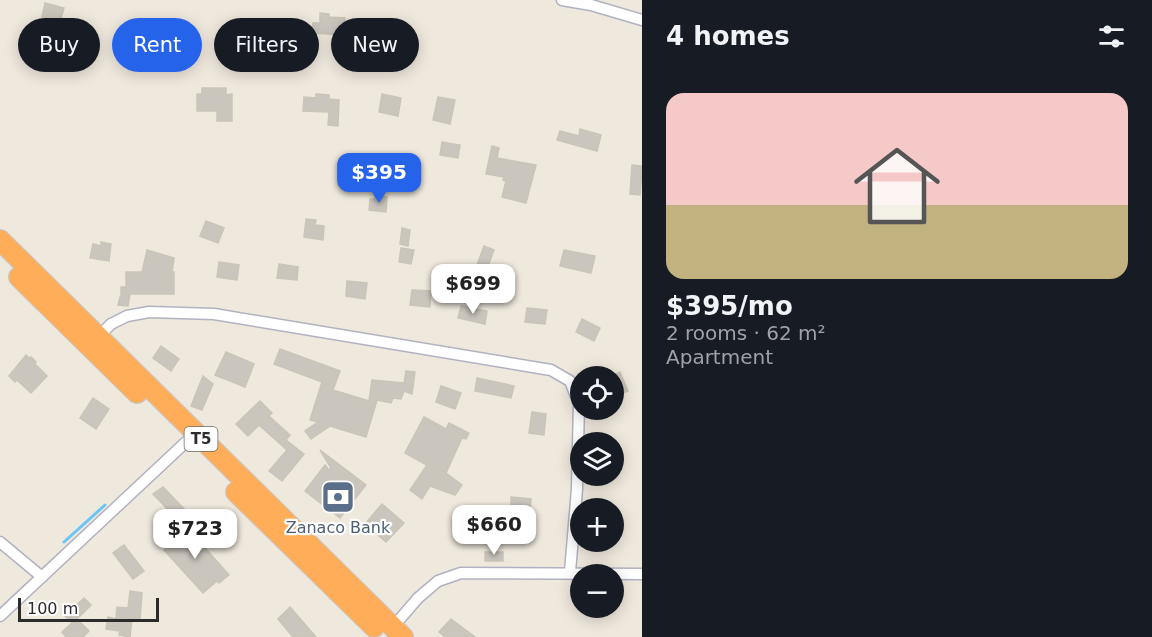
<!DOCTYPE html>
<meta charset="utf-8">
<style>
body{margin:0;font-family:"DejaVu Sans",sans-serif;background:#242831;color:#f1f3f6;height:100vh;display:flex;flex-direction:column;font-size:22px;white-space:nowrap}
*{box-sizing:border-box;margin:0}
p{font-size:20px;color:#9ea1a6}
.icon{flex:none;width:33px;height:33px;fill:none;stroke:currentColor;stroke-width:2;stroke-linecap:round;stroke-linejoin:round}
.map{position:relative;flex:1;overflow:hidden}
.panel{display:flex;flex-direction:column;background:#171b24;width:510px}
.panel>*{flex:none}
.hud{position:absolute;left:18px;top:18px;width:534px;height:54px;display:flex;gap:12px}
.tools{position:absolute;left:570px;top:366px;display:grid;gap:12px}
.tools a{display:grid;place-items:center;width:54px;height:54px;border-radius:50%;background:#171b24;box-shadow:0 3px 15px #0003;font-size:30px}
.scale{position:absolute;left:18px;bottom:15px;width:141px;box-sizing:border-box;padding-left:6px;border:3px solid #2c2c2c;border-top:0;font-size:16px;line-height:21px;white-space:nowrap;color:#2c2c2c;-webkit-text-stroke:4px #fff;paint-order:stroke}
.price{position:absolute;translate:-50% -51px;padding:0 14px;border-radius:12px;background:#fff;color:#222;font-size:20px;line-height:39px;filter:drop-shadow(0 2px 3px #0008)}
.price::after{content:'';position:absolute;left:50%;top:36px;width:18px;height:14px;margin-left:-9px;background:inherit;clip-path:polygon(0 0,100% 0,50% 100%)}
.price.active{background:#2563eb;color:#fff}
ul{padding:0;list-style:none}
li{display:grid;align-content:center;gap:12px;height:318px;padding:0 24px}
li+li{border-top:2px solid #363941}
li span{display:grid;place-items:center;height:186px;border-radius:18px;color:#555}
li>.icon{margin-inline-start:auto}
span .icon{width:108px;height:108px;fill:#fffc;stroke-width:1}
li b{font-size:26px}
h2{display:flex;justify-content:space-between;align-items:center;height:72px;padding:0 24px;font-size:26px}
.pill{padding:0 21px;border-radius:27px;background:#171b24;box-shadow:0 3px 15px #0003;font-size:21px;line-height:54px}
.pill.active{background:#2563eb;color:#fff}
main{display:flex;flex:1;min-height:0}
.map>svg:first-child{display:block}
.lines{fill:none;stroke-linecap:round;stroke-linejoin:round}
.stream{stroke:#69c7f8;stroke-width:3}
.building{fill:#cac5bd;stroke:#cac5b7;stroke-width:1.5}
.street-casing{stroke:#b1b2c1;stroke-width:13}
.highway-casing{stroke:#c8c8c8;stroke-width:22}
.street{stroke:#fff;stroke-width:10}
.highway{stroke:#ffad58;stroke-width:20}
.labels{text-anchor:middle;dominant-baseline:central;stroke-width:4.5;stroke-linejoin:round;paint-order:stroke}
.shield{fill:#fff;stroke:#6b6b6b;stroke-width:1.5}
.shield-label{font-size:15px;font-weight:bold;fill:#2c2c2c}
.service-label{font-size:16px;fill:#4e5e75;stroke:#fff}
</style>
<main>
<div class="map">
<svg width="642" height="637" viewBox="0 0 642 637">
<rect width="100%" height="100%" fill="#efe8dd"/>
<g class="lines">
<polyline class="stream" points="64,542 105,505"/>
</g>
<g class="building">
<polygon points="45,3 64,8 60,22 42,17"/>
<polygon points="320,13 329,14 329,17 345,18 344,35 312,33 313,23 320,23"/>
<polygon points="165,21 186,22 185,37 164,36"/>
<polygon points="202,88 226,88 226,95 232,94 232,121 217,121 217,111 197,111 197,94 202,94"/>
<polygon points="316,94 329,95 329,99 339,100 338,126 328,125 329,112 303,111 304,97 316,98"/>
<polygon points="382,94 401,98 398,116 379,112"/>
<polygon points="438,97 455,100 450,124 433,120"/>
<polygon points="580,129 601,135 597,151 557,140 560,131 579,136"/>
<polygon points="442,142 460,145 458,158 440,155"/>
<polygon points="492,146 499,148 497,158 536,165 526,203 502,197 506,181 503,180 504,177 486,174"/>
<polygon points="632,165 641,166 642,170 640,195 630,194"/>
<polygon points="375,195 387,197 386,212 369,210 370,199 375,199"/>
<polygon points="306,219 316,220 315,225 324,226 323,240 304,237"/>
<polygon points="206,221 224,228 218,243 200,236"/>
<polygon points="402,228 410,230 408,246 400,244"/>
<polygon points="101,242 111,244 109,261 90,258 93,244 101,246"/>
<polygon points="484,246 494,250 487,269 477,265"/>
<polygon points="401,248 414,250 411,264 399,262"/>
<polygon points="147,250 174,258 172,272 174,272 174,294 130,294 128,306 118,305 120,297 121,297 121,287 126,287 126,272 142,272"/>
<polygon points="564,250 595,256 591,273 560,266"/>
<polygon points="219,262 239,265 237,280 217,277"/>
<polygon points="279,264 298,267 297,280 277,278"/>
<polygon points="347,281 367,283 365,299 346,296"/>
<polygon points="412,290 431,291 430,307 410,305"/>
<polygon points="461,306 487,311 485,324 458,318"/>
<polygon points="527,308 547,310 545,324 525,322"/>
<polygon points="582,319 600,328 594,341 576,332"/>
<polygon points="161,346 179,359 171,371 153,358"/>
<polygon points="280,349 340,371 333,390 369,401 372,380 404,383 406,371 415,372 412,394 404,391 401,399 393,398 391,403 377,400 366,437 330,426 311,439 305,431 318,422 310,420 322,382 274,364"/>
<polygon points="226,352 254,364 245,387 215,375"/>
<polygon points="26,355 29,358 31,357 36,362 35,364 47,376 31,393 17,380 15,382 9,376"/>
<polygon points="620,372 628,391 617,395 614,388 614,375"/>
<polygon points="203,376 213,384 202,410 191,406"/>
<polygon points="477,378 514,386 511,398 475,391"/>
<polygon points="441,386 461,393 455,409 436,402"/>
<polygon points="93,398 109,409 96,429 80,418"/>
<polygon points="260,401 272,413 269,416 290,435 286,440 304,454 282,481 269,471 287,450 259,425 248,436 236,424"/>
<polygon points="532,412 546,414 544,435 529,433"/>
<polygon points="424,417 446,429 449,423 469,433 466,439 462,438 446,473 462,485 455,495 430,486 422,499 410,490 427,465 405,453"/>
<polygon points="320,450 366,485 340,518 305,491 325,465 329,470 331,468"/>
<polygon points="163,487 188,513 177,519 153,494"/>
<polygon points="511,497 531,499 530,511 527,511 526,535 512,534 513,510 511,510"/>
<polygon points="382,504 404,523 386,542 365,524"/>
<polygon points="183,523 229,575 219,583 217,581 203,593 164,550 178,537 173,531"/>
<polygon points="124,545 144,571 133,579 113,553"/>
<rect x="485" y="552" width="18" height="9"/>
<polygon points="130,591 142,593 140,619 132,618 130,637 119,635 120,631 106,629 108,617 116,619 117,607 128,608"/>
<polygon points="84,598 91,605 77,619 89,631 83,637 66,637 62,632 72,623 65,616"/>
<polygon points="290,607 316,637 293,637 278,619"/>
<polygon points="451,619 475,637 445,637 439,632"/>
</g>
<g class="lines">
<defs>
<g id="street">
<polyline points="562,0 591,5 642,20"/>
<polyline points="99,336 111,324 127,316 149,312 214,314 551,370 570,381 579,404 577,489 570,572"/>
<polyline points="0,542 42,577"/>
<polyline points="0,616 186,442"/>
<polyline points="393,627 418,598 438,581 461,573 642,574"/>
</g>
<g id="highway">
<polyline points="0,240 403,637"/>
<polyline points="19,277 137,393"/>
<polyline points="236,492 374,627"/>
</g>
</defs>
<use href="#street" class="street-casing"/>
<use href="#highway" class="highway-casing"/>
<use href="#street" class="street"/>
<use href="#highway" class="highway"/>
</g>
<defs>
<symbol id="bank-square" viewBox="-11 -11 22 22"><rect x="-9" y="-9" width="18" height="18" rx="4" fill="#5c6f8a" stroke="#fff"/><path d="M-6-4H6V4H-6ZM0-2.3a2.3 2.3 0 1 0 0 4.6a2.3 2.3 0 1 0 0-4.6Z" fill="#fff"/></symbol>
</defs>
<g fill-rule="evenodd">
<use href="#bank-square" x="319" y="478" width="38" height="38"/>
</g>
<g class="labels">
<rect class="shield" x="184.5" y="427" width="33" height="24" rx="4.5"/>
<g class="shield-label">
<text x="201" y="439">T5</text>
</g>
<g class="service-label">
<text x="338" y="527">Zanaco Bank</text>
</g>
</g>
</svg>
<div class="tools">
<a><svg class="icon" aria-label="locate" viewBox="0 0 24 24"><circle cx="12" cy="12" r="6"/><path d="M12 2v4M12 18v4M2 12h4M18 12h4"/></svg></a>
<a><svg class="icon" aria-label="layers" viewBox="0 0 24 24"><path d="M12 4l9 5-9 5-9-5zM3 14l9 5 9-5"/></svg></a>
<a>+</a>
<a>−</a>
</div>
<div class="scale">100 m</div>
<b class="price active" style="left:379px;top:204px">$395</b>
<b class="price" style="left:473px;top:315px">$699</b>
<b class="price" style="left:494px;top:556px">$660</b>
<b class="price" style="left:195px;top:560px">$723</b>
<div class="hud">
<a class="pill">Buy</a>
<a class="pill active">Rent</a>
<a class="pill">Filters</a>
<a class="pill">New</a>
</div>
</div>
<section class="panel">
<h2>4 homes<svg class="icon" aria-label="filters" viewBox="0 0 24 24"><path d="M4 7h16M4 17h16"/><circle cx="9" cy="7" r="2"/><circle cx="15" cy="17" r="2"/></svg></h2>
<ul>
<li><span style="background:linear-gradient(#f6c9c9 60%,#c2b280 0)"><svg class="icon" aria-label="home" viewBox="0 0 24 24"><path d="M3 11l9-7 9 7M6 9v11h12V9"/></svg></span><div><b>$395/mo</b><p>2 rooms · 62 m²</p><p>Apartment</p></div></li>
</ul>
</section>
</main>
